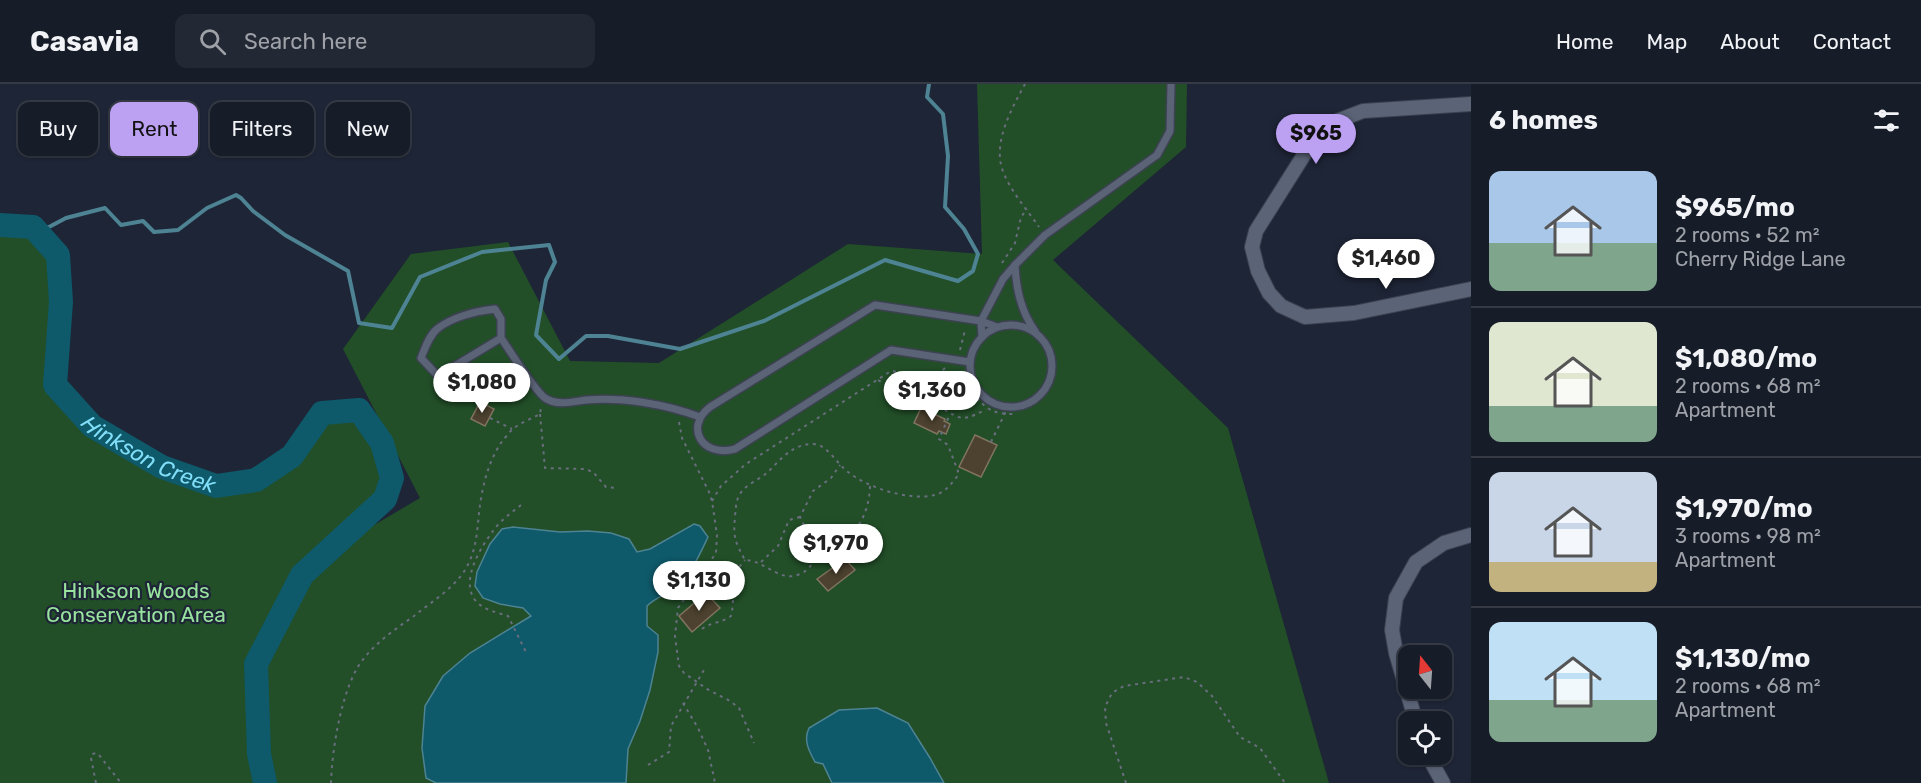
<!DOCTYPE html>
<meta charset="utf-8">
<style>
body{margin:0;font-family:Rubik,sans-serif;background:#232934;color:#f1f3f6;height:100vh;display:flex;flex-direction:column;font-size:22px;white-space:nowrap}
*{box-sizing:border-box;margin:0}
p{font-size:20px;color:#9ea1a8}
.icon{flex:none;width:33px;height:33px;fill:none;stroke:currentColor;stroke-width:2;stroke-linecap:round;stroke-linejoin:round}
.map{position:relative;flex:1;overflow:hidden}
.side{display:flex;flex-direction:column;background:#161c28;width:450px}
.side>*{flex:none}
.hud{position:absolute;left:18px;top:18px;width:570px;height:54px;display:flex;gap:12px}
.needle{width:39px;rotate:343deg}
.fabs{position:absolute;left:1398px;top:561px;display:grid;gap:12px}
.fabs a{display:grid;place-items:center;width:54px;height:54px;border-radius:12px;background:#161c28;box-shadow:0 2px 4px #0004,0 0 0 2px #353a45;font-size:30px}
.price{position:absolute;translate:-50% -51px;padding:0 14px;border-radius:21px;background:#fff;color:#222;font-size:20px;line-height:39px;filter:drop-shadow(0 2px 3px #0008)}
.price::after{content:'';position:absolute;left:50%;top:36px;width:18px;height:14px;margin-left:-9px;background:inherit;clip-path:polygon(0 0,100% 0,50% 100%)}
.price.current{background:#bca0f2;color:#111}
ul{padding:0;list-style:none}
li{display:flex;align-items:center;gap:18px;height:150px;padding:0 18px}
li+li{border-top:2px solid #353a45}
li span{display:grid;place-items:center;flex:none;width:168px;height:120px;border-radius:12px;color:#555}
li>.icon{margin-inline-start:auto}
span .icon{width:72px;height:72px;fill:#fffc;stroke-width:1}
li b{font-size:26px}
h2{display:flex;justify-content:space-between;align-items:center;height:72px;padding:0 18px;font-size:26px}
.pill{padding:0 21px;border-radius:12px;background:#161c28;box-shadow:0 2px 4px #0004,0 0 0 2px #353a45;font-size:21px;line-height:54px}
.pill.current{background:#bca0f2;color:#111}
header{display:flex;align-items:center;gap:36px;box-sizing:border-box;height:84px;padding:0 30px;background:#161c28;border-bottom:2px solid #353a45}
header strong{font-size:28px}
nav{display:flex;gap:33px;margin-inline-start:auto;font-size:21px}
.search{width:420px;height:54px;background:#232934;display:flex;align-items:center;gap:15px;box-sizing:border-box;padding:0 21px;border-radius:12px;color:#9ea1a8;font-size:22px}
main{display:flex;flex:1;min-height:0}
.map>svg:first-child{display:block}
.green{fill:#224f28;fill-rule:evenodd}
.water{fill:#0e596a;stroke:#4d8393;stroke-width:1.5}
.lines{fill:none;stroke-linecap:round;stroke-linejoin:round}
.stream{stroke:#4d8393;stroke-width:4}
.river{stroke:#0e596a;stroke-width:24}
.building{fill:#4d422f;stroke:#817461;stroke-width:1.5}
.service-casing{stroke:#3c4250;stroke-width:10}
.minor-casing{stroke:#3c4250;stroke-width:16}
.path{stroke:#686e7d;stroke-width:2;stroke-dasharray:3 4.5;stroke-linecap:butt}
.service{stroke:#5b6377;stroke-width:7}
.minor{stroke:#5b6377;stroke-width:14}
.labels{text-anchor:middle;dominant-baseline:central;stroke-width:4.5;stroke-linejoin:round;paint-order:stroke}
.park-label{font-size:21px;fill:#98e39e;stroke:#1e2536}
.water-label{font-size:22px;font-style:italic;fill:#80def8;stroke:#1e2536}
</style>
<header>
<strong>Casavia</strong>
<div class="search"><svg class="icon" aria-label="search" viewBox="0 0 24 24"><circle cx="10" cy="10" r="6"/><path d="M15 15l6 6"/></svg>Search here</div>
<nav><a>Home</a><a>Map</a><a>About</a><a>Contact</a></nav>
</header>
<main>
<div class="map">
<svg width="1471" height="699" viewBox="0 0 1471 699">
<rect width="100%" height="100%" fill="#1e2536"/>
<path class="green" d="M977 0H1187L1186 63 1053 176 1228 344 1329 699H0V141L33 143 58 171 61 218 55 301 92 342 162 383 216 402 255 396 292 372 322 329 359 326 382 359 392 394 385 415 302 491 288 521 337 463 420 414 343 265 411 170 508 158 570 277 659 279 848 160 982 170ZM272 549V550L257 603 256 580Z"/>
<g class="water">
<path d="M694 440 700 442 708 453C699 472 689 495 671 507 662 512 654 515 647 522V542L658 551V568L650 606 640 637 628 665 626 699H436L426 694 422 664 425 622 443 592 470 569 531 532 523 524 500 520 483 514 475 502 477 488 490 460 502 445 513 443 560 448 588 447 611 449 629 455 637 468 650 465Z"/>
<path d="M877 624 908 639 930 674 944 699H832L823 680 815 678C809 667 803 656 809 644L839 626Z"/>
</g>
<g class="lines">
<polyline class="stream" points="33,143 49,143 66,134 105,124 121,141 143,137 154,148 178,146 207,124 236,111 241,114 253,127 285,151 348,187 359,239 392,244 420,193 482,168 549,161 555,178 546,196 536,251 559,275 586,252 608,252 680,265 764,237 885,176 958,197 973,187 978,170 964,145 945,123 948,72 943,30 927,13 929,0"/>
<path class="river" id="s1" d="M0 141 33 143 58 171 61 218 55 301 92 342 162 383 216 402 256 396 292 372 322 329 359 326 382 359 392 394 385 415 302 491 256 580 259 670 265 699"/>
</g>
<g class="building">
<polygon points="480,318 494,325 485,342 471,335"/>
<polygon points="921,324 945,335 944,337 950,340 946,350 939,347 937,350 914,339"/>
<polygon points="975,351 997,361 981,393 959,383"/>
<polygon points="845,475 855,486 828,507 817,495"/>
<polygon points="706,509 720,524 692,548 679,532"/>
</g>
<g class="lines">
<defs>
<g id="service">
<path d="M1015 181C1016 204 1021 228 1035 247"/>
<circle cx="1011" cy="282" r="41"/>
<polyline points="982,253 981,237 1003,195 1015,181 1045,151 1157,71 1170,47 1171,0"/>
<path d="M501 254V235L495 225C476 227 452 233 437 245 429 252 425 264 421 274L438 292 501 254C511 268 534 306 545 314 557 322 572 318 586 316 623 313 665 320 700 333"/>
<path d="M970 278 891 266 735 365C702 374 684 343 710 323L875 221 981 237 997 243"/>
</g>
<g id="minor">
<polyline points="1471,20 1363,27 1337,37 1314,55 1256,147 1252,163 1258,187 1269,209 1281,222 1305,233 1354,229 1471,205"/>
<polyline points="1416,638 1396,569 1392,546 1396,514 1416,478 1444,459 1471,451"/>
<polyline points="1427,670 1443,699"/>
</g>
</defs>
<use href="#service" class="service-casing"/>
<use href="#minor" class="minor-casing"/>
<g class="path">
<path d="M1025 0C1011 26 990 62 1005 92 1013 110 1028 127 1039 143"/>
<polyline points="1002,179 1015,159 1021,133 1027,125"/>
<polyline points="960,266 965,246"/>
<path d="M945 284 937 292 933 320C959 331 957 342 986 325"/>
<path d="M878 296C896 307 913 314 933 320"/>
<path d="M977 314C989 328 997 330 1015 330"/>
<polyline points="540,330 545,384 585,385 593,388 606,403 618,404"/>
<polyline points="490,334 512,345"/>
<polyline points="679,338 682,354 709,408 712,417 717,451 716,469 678,524 675,552 679,582 684,589 707,605 730,617 739,624 754,659"/>
<polyline points="991,358 1008,323"/>
<path d="M870 402C869 433 854 455 826 468L825 472C822 474 819 474 816 476 811 480 809 486 802 489 781 501 765 476 745 476 735 458 733 453 735 433 736 421 736 412 745 404 752 398 761 394 768 388 781 375 792 360 813 360 827 360 837 380 848 388 868 404 909 417 935 411 946 408 952 399 959 390L948 361 939 355 950 330"/>
<polyline points="712,417 721,402 746,380 891,287 937,294"/>
<path d="M521 421C511 429 500 437 493 447 481 463 460 496 475 516 483 526 496 528 508 532L526 568"/>
<polyline points="826,468 815,465 800,433 813,407 831,394 840,381"/>
<polyline points="761,478 778,462 789,436 800,433"/>
<path d="M702 545C711 538 722 539 731 532 736 512 728 493 745 476"/>
<polyline points="683,619 698,644 708,666 715,699"/>
<polyline points="648,681 669,668 671,642 704,586"/>
<polyline points="96,699 91,674 92,670 96,669 99,671 121,699"/>
<path d="M331 699C332 665 342 599 365 573 379 556 397 544 414 532 431 518 453 505 465 486 476 468 477 449 479 429 482 403 488 377 503 356 506 353 509 348 512 346 519 339 531 335 540 330L541 324"/>
<polyline points="1126,699 1106,639 1105,623 1112,609 1124,602 1184,593 1197,598 1212,612 1240,653 1260,664 1285,699"/>
</g>
<use href="#service" class="service"/>
<use href="#minor" class="minor"/>
</g>
<g class="labels">
<g class="park-label">
<text x="136" y="506">Hinkson Woods<tspan x="136" dy="24">Conservation Area</tspan></text>
</g>
<g class="water-label">
<text stroke="none"><textPath href="#s1" startOffset="320">Hinkson Creek</textPath></text>
</g>
</g>
</svg>
<div class="fabs">
<a><svg class="needle" viewBox="-14 -14 28 28"><path d="M0-13l5 13h-10z" fill="#e53935"/><path d="M0 13l5-13h-10z" fill="#9ea1a8"/></svg></a>
<a><svg class="icon" aria-label="locate" viewBox="0 0 24 24"><circle cx="12" cy="12" r="6"/><path d="M12 2v4M12 18v4M2 12h4M18 12h4"/></svg></a>
</div>
<b class="price current" style="left:1316px;top:81px">$965</b>
<b class="price" style="left:1386px;top:206px">$1,460</b>
<b class="price" style="left:482px;top:330px">$1,080</b>
<b class="price" style="left:932px;top:338px">$1,360</b>
<b class="price" style="left:836px;top:491px">$1,970</b>
<b class="price" style="left:699px;top:528px">$1,130</b>
<div class="hud">
<a class="pill">Buy</a>
<a class="pill current">Rent</a>
<a class="pill">Filters</a>
<a class="pill">New</a>
</div>
</div>
<section class="side">
<h2>6 homes<svg class="icon" aria-label="filters" viewBox="0 0 24 24"><path d="M4 7h16M4 17h16"/><circle cx="9" cy="7" r="2"/><circle cx="15" cy="17" r="2"/></svg></h2>
<ul>
<li><span style="background:linear-gradient(#a9c7e8 60%,#7fa58c 0)"><svg class="icon" aria-label="home" viewBox="0 0 24 24"><path d="M3 11l9-7 9 7M6 9v11h12V9"/></svg></span><div><b>$965/mo</b><p>2 rooms · 52 m²</p><p>Cherry Ridge Lane</p></div></li>
<li><span style="background:linear-gradient(#dfe7d0 70%,#7fa58c 0)"><svg class="icon" aria-label="home" viewBox="0 0 24 24"><path d="M3 11l9-7 9 7M6 9v11h12V9"/></svg></span><div><b>$1,080/mo</b><p>2 rooms · 68 m²</p><p>Apartment</p></div></li>
<li><span style="background:linear-gradient(#c9d6e8 75%,#c2b280 0)"><svg class="icon" aria-label="home" viewBox="0 0 24 24"><path d="M3 11l9-7 9 7M6 9v11h12V9"/></svg></span><div><b>$1,970/mo</b><p>3 rooms · 98 m²</p><p>Apartment</p></div></li>
<li><span style="background:linear-gradient(#bfe0f5 65%,#7fa58c 0)"><svg class="icon" aria-label="home" viewBox="0 0 24 24"><path d="M3 11l9-7 9 7M6 9v11h12V9"/></svg></span><div><b>$1,130/mo</b><p>2 rooms · 68 m²</p><p>Apartment</p></div></li>
</ul>
</section>
</main>
